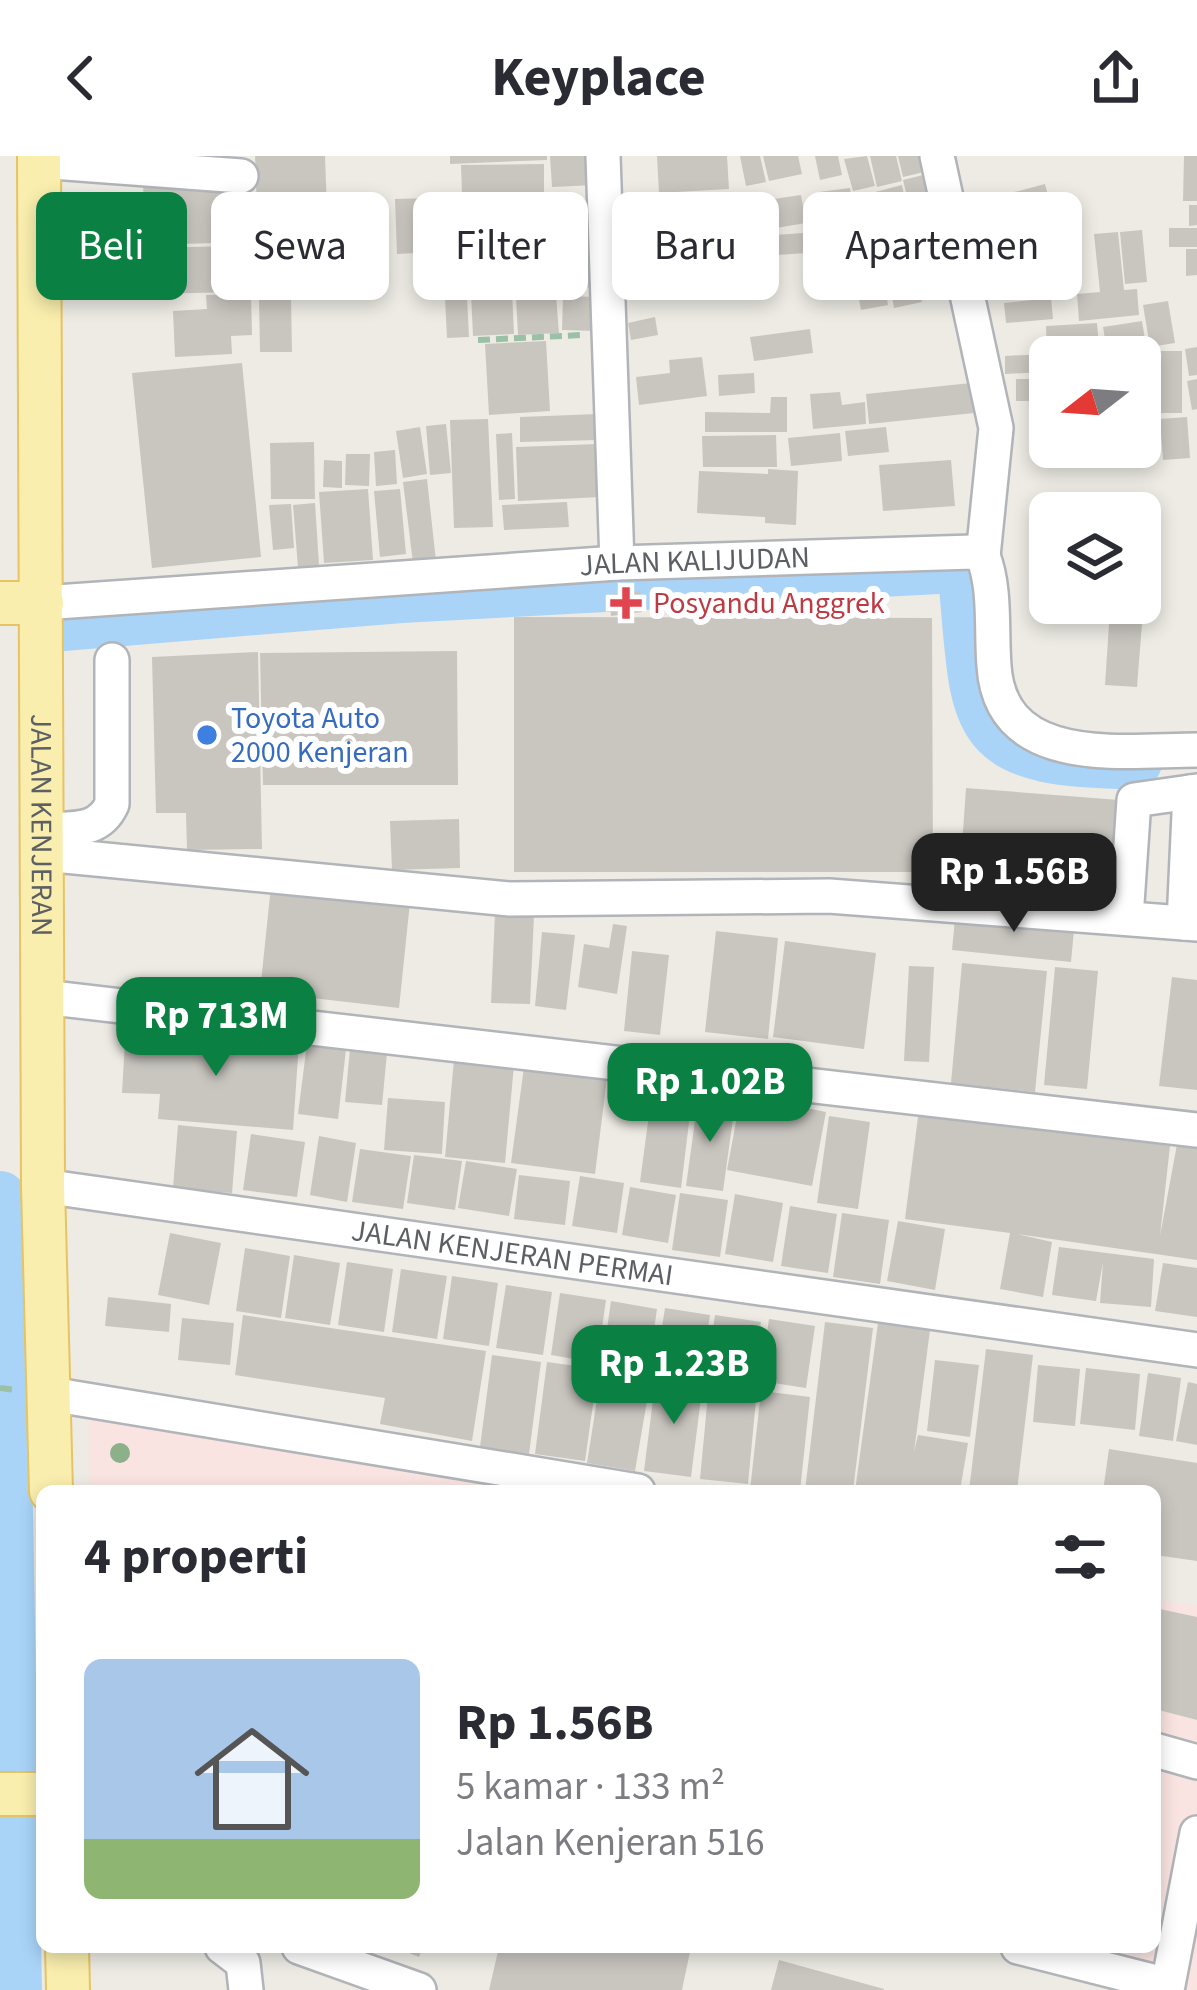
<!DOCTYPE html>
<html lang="id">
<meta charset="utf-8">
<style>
body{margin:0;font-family:"Source Sans 3",sans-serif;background:#f7f7f7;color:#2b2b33;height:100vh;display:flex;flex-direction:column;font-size:45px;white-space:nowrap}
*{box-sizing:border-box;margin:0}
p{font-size:39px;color:#7c7c81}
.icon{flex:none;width:66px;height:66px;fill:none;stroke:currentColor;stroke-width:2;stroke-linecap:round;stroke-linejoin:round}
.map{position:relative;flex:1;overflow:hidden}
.side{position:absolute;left:36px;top:1329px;width:1125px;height:468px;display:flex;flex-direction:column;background:#fff;border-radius:18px;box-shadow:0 6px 18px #0003}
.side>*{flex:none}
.guide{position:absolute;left:36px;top:36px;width:1125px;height:108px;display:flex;gap:24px}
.needle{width:78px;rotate:253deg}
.buttons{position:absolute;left:1029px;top:180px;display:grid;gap:24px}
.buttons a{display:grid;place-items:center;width:132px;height:132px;border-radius:18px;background:#fff;box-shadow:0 6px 18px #0003;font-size:60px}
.price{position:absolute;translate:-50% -102px;padding:0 27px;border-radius:24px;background:#0b8043;color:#fff;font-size:39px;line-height:78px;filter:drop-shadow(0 3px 6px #0008)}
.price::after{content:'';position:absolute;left:50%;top:72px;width:36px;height:27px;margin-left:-18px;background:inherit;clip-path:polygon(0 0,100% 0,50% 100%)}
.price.selected{background:#222;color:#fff}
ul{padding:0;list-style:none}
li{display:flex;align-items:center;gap:36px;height:300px;padding:0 48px}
li span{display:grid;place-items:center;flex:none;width:336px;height:240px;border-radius:18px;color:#555}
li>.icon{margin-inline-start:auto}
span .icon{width:144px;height:144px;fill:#fffc;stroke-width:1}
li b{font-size:51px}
h2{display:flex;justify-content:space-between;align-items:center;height:144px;padding:0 48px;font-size:51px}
.chip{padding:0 42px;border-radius:18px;background:#fff;box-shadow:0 6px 18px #0003;font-size:42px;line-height:108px}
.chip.selected{background:#0b8043;color:#fff}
header{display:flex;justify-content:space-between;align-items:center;height:156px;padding:0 48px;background:#fff;font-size:54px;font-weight:700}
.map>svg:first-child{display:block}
.medical{fill:#f9e4e1}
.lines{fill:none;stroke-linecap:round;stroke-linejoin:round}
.river{stroke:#a9d4f8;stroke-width:54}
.building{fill:#c9c6c0}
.minor-casing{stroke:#b1b4b8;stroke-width:38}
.major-casing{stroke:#e6c464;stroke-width:46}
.path{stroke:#9ac1a6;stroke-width:6;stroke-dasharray:12 6;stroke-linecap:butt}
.minor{stroke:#fff;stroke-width:33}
.major{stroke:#f9eead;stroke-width:42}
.tree{fill:#8cb18a}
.health-dot{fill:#e0444e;stroke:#fff;stroke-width:4.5}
.shop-dot{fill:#3f7fe0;stroke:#fff;stroke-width:4.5}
.labels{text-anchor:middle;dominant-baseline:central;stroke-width:12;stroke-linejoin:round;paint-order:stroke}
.street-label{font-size:30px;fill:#5c5f63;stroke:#fff}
.health-label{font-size:30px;fill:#be3a42;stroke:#fff;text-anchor:start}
.shop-label{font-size:30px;fill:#366cbe;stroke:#fff;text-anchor:start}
</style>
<header><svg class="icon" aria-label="back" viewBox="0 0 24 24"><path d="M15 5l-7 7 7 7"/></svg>Keyplace<svg class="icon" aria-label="share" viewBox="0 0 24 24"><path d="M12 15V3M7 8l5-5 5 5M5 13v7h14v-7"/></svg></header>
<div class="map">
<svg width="1197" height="1834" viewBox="0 0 1197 1834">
<rect width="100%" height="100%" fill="#edebe4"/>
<g class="medical">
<polygon points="89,1249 561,1335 89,1335"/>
<polygon points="1155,1443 1197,1450 1197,1834 1132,1834 972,1791 1155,1791"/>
</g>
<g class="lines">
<g class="river">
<path d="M63 468 401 440 956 410 965 419C979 570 966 605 1135 606"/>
<polyline points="0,1042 15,1834"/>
</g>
</g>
<g class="building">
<polygon points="255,0 325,0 328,82 258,84"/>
<polygon points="450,0 547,0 547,4 450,8"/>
<polygon points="550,0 594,0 595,29 552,31"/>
<polygon points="657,0 727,0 729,33 659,37"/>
<polygon points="740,0 760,0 766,26 746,30"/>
<polygon points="763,0 798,0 802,18 769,25"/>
<polygon points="815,0 838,0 842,19 820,24"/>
<polygon points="867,0 875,30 853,35 844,3"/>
<polygon points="870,0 896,0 902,25 877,31"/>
<polygon points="898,0 934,0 937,13 903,21"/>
<polygon points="1184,0 1197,0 1197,45 1183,45"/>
<polygon points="544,8 544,37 462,38 461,9"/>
<polygon points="939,15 949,56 913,65 903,24"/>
<polygon points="248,23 250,86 145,89 143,26"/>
<polygon points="1045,28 1052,55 1013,65 1007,38"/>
<polygon points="902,29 911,73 948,66 952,91 885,105 879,78 864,81 856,41"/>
<polygon points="850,32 855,73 823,76 819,36"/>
<polygon points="558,38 560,68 485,72 482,42"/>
<polygon points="662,38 697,38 703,74 665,77 663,55 693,52 662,53"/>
<polygon points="740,39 745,76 709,81 704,43"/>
<polygon points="801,39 806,67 764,74 760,45"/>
<polygon points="431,42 433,96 397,98 395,43"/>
<polygon points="1189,49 1197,49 1197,69 1189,70"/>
<polygon points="647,51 651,87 623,91 619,54"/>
<rect x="1169" y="72" width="28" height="19"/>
<polygon points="1142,74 1147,126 1125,128 1120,76"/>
<polygon points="704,76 705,88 729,84 734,116 696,122 693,106 651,110 649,92 667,91 666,79"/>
<polygon points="1118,76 1124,134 1137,133 1139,159 1079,165 1077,138 1100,136 1094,78"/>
<polygon points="804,77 806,97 777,99 775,79"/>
<polygon points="764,82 767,103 739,107 736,86"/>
<polygon points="321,88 321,139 255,140 254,89"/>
<polygon points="232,90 234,136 153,138 151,92"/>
<polygon points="1186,93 1197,93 1197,119 1186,120"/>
<polygon points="560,94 600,94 600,131 561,132"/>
<polygon points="951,97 959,129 926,138 918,106"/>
<polygon points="510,98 511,131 467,131 467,99"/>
<polygon points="516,101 558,101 559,134 517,135"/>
<polygon points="913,103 922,146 894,152 886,108"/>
<polygon points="881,105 888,149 861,154 853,109"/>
<polygon points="1076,116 1078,137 1035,142 1032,121"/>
<polygon points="512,135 514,178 473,180 471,137"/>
<polygon points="251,138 252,179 231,180 232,198 175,201 173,155 207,153 206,139"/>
<polygon points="556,139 559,177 518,179 516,141"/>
<polygon points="563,140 598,141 597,175 562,174"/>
<polygon points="467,141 469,181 447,182 445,142"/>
<polygon points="1051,142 1053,163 1006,167 1004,147"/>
<polygon points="259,143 291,143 292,196 260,196"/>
<polygon points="1168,145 1175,187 1150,191 1143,149"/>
<polygon points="655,161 658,179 631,184 628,167"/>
<polygon points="1142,165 1146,190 1107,196 1103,171"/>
<polygon points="1097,167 1099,191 1047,194 1046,170"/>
<polygon points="810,173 813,197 754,205 750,181"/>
<polygon points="546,185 550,255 489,259 485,188"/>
<polygon points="1197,191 1197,219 1189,220 1185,193"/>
<polygon points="1138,195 1182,195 1182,257 1140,257"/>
<polygon points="1045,198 1046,216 1005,218 1005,200"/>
<polygon points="702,201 707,240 639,249 636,221 670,217 669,204"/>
<polygon points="242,207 261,401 152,412 132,217"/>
<polygon points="754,217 755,237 719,240 718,219"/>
<polygon points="1016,223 1050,223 1050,266 1036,266 1035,245 1016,245"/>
<polygon points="1197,223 1197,253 1192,254 1187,225"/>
<polygon points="971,227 974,257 869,268 866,238"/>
<polygon points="840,236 842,249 865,246 866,268 813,273 810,238"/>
<polygon points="771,241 787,241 787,276 705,276 705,256 770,257"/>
<polygon points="598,258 598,284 520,286 520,261"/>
<polygon points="1187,261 1190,302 1163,304 1160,263"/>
<polygon points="488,263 493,371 454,372 450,264"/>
<polygon points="446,268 451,317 430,319 426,270"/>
<polygon points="420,271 427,318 403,322 396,275"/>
<polygon points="886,271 889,296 848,300 845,275"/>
<polygon points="512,277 515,343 499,344 496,278"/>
<polygon points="840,277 842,305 791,310 788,282"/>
<polygon points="776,279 777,311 703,311 702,280"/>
<polygon points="314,286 315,343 271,343 270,287"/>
<polygon points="598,288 601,341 518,345 516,291"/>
<polygon points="395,294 397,328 376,330 374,296"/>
<polygon points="346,298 370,298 369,330 345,329"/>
<polygon points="324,304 342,305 342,332 323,331"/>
<polygon points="951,304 955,350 883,355 879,309"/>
<polygon points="768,313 798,315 796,369 765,367 765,361 697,357 699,315 768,318"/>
<polygon points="427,323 436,405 413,407 403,326"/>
<polygon points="368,333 373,404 324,407 319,336"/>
<polygon points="400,333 406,398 380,401 374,335"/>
<polygon points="567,346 569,371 504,374 502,349"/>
<polygon points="315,347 319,409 298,411 293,349"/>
<polygon points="291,348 294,392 273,394 269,349"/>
<polygon points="640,435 642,456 611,460 609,439"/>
<polygon points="1110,453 1143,455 1137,531 1105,529"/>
<polygon points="514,461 932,462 933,716 514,716"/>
<polygon points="457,495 458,629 263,629 260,497"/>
<polygon points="258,496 262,693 187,694 186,657 156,657 152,501"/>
<polygon points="966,632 1132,645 1124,760 958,747"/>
<polygon points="459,663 460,712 392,714 390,665"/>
<polygon points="271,730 410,746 399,852 260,836"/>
<polygon points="956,752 1075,763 1071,806 952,794"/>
<polygon points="495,757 534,759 530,848 491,847"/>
<polygon points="613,768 627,770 617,838 578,831 584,788 609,792"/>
<polygon points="716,775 778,782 768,883 705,876"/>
<polygon points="542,776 575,779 566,854 535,850"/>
<polygon points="785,785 876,797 864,893 773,881"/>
<polygon points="632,795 669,799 660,879 624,875"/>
<polygon points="962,807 1047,815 1035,936 951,927"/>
<polygon points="909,810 934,811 929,906 904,905"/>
<polygon points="1055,811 1098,815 1087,933 1044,929"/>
<polygon points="1172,821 1197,824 1197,934 1159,930"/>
<polygon points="165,876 299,886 293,974 158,963 160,938 122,937 125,885 164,886"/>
<polygon points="308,880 347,885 338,963 298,958"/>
<polygon points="350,893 387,897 382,949 345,946"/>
<polygon points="455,893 515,898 505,1007 445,1001"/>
<polygon points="524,911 607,922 595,1018 511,1007"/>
<polygon points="652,936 692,942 681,1032 640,1026"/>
<polygon points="741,939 826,956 812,1030 727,1014"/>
<polygon points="388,942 445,946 442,998 384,994"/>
<polygon points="698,943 735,948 723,1035 686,1030"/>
<polygon points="919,953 1170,990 1160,1080 1178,983 1197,986 1197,1104 1017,1078 1052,1086 1043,1141 1000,1133 1010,1077 905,1063"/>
<polygon points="829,960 870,966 858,1053 817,1047"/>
<polygon points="178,969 237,975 232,1037 173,1032"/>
<polygon points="251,978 305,986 297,1041 243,1034"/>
<polygon points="319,980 356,987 347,1046 310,1039"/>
<polygon points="360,993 411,1000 403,1053 352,1046"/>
<polygon points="414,999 462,1005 455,1054 407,1047"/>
<polygon points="466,1005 517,1013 509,1060 458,1052"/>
<polygon points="519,1019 570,1025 565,1069 514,1063"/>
<polygon points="580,1020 624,1027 617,1077 572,1070"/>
<polygon points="630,1031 676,1039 668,1087 622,1079"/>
<polygon points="680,1037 728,1044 720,1101 672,1094"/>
<polygon points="735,1038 783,1047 773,1106 725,1098"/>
<polygon points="790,1050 837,1058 828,1117 781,1110"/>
<polygon points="842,1057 889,1064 880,1128 833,1121"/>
<polygon points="898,1065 945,1073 935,1134 887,1125"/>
<polygon points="170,1077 221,1087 209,1149 158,1139"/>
<polygon points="1059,1091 1154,1103 1151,1151 1100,1147 1103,1106 1096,1145 1052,1139"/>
<polygon points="245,1092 290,1100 281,1162 236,1155"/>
<polygon points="294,1099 340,1107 330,1169 285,1162"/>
<polygon points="347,1106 393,1113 384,1176 338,1169"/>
<polygon points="1163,1107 1197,1112 1197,1161 1155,1155"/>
<polygon points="401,1113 447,1120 437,1183 392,1176"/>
<polygon points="452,1120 498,1127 489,1190 443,1183"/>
<polygon points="506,1129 552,1136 543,1199 496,1192"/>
<polygon points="560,1137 606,1144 597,1207 551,1199"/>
<polygon points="108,1141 171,1148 169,1176 105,1170"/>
<polygon points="611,1145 657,1153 648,1215 602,1208"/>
<polygon points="665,1152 710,1159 701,1222 655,1215"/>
<polygon points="243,1159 486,1195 472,1285 380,1268 385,1242 235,1219"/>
<polygon points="715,1159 761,1166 752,1228 706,1221"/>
<polygon points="182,1162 234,1167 230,1209 178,1204"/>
<polygon points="769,1163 815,1170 806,1232 760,1225"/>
<polygon points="825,1166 873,1172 853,1335 805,1335"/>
<polygon points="878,1167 930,1174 914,1296 918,1279 968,1287 960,1335 855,1335"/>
<polygon points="986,1193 1033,1199 1017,1335 969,1335"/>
<polygon points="492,1199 541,1206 529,1298 480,1291"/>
<polygon points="935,1204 979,1209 970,1281 927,1275"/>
<polygon points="547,1206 598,1213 585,1305 535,1298"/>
<polygon points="1038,1209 1080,1213 1075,1270 1033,1266"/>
<polygon points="602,1212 651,1221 635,1315 587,1307"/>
<polygon points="1086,1212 1140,1218 1135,1274 1080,1268"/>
<polygon points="1148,1217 1181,1222 1173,1285 1139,1280"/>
<polygon points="656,1220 703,1226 691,1321 644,1315"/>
<polygon points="1188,1226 1197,1228 1197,1289 1176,1285"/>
<polygon points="709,1228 757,1233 748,1328 700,1323"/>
<polygon points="761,1235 810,1241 800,1335 750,1334"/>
<polygon points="1109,1293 1197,1307 1197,1405 1155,1399 1155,1335 1103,1335"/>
<polygon points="1155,1452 1197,1461 1197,1564 1155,1553"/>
<polygon points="394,1791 423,1791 419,1801"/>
<polygon points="499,1791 691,1791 682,1834 489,1834"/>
<polygon points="779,1804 884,1833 884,1834 771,1834"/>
</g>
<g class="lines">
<defs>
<g id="minor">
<polyline points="603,0 617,407"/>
<polyline points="937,0 996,272 983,400"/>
<polyline points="39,5 241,20"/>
<path id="s1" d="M42 447 617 407 973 396 983 400C996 434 991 473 994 510 1001 614 1124 594 1197 594"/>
<path d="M44 674C72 672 99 677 112 648V504"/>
<polyline points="44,698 510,743 829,740 1197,768"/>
<polyline points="1126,762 1134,644 1197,635"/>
<polyline points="1184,767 1190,636"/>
<polyline points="43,841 1197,974"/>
<path id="s2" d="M43 1030 1197 1194"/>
<polyline points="50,1238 638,1335"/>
<polyline points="1155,1594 1197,1606"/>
<polyline points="222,1791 243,1807 246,1834"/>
<polyline points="299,1791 419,1834"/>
<polyline points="1018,1791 1168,1829 1197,1677"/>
</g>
<g id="major">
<path id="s3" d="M39 0 43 1030 51 1335"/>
<polyline points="0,447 42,447"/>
<polyline points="0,1638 42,1638"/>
<polyline points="67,1791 68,1834"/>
</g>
</defs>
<use href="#minor" class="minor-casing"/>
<use href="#major" class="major-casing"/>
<g class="path">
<polyline points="478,184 582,179"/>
<polyline points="0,1232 17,1234"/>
</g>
<use href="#minor" class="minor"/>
<use href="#major" class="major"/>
</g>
<circle class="tree" cx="120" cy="1297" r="10"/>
<path class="health-dot" d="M620 429h12v12h12v12h-12v12h-12v-12h-12v-12h12z"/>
<circle class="shop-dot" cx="207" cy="579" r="12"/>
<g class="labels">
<g class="street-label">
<text stroke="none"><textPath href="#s1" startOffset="654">JALAN KALIJUDAN</textPath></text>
<text stroke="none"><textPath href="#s3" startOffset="669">JALAN KENJERAN</textPath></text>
<text stroke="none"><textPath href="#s2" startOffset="474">JALAN KENJERAN PERMAI</textPath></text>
</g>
<g class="health-label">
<text x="653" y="447">Posyandu Anggrek</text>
</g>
<g class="shop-label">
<text x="231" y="562">Toyota Auto<tspan x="231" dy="34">2000 Kenjeran</tspan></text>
</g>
</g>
</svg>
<div class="buttons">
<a><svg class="needle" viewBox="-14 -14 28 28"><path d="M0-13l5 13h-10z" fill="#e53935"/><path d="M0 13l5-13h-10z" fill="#7c7c81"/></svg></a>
<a><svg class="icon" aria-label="layers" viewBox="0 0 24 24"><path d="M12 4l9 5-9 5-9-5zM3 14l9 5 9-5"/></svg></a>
</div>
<b class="price selected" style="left:1014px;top:779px">Rp 1.56B</b>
<b class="price" style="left:216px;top:923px">Rp 713M</b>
<b class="price" style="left:710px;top:989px">Rp 1.02B</b>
<b class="price" style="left:674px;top:1271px">Rp 1.23B</b>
<div class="guide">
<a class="chip selected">Beli</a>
<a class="chip">Sewa</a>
<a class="chip">Filter</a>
<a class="chip">Baru</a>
<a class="chip">Apartemen</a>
</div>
<section class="side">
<h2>4 properti<svg class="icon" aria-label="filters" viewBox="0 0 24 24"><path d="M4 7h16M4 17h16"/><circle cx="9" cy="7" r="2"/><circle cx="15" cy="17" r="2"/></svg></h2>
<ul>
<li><span style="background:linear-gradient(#a9c7e8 75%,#8fb573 0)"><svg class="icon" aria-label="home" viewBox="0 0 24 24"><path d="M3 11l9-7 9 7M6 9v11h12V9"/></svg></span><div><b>Rp 1.56B</b><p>5 kamar · 133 m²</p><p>Jalan Kenjeran 516</p></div></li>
</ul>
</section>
</div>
